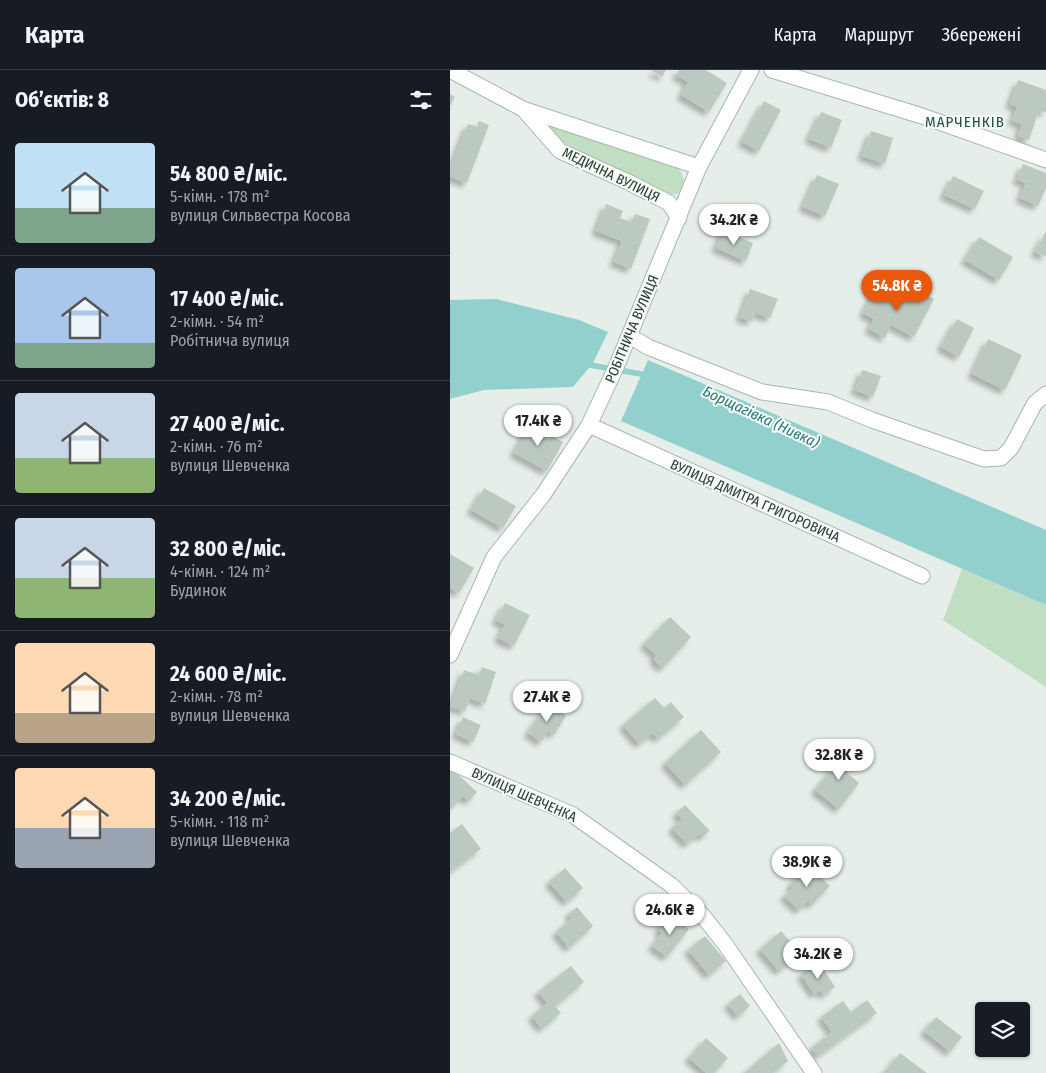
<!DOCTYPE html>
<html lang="uk">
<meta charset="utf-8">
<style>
body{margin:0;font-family:"Fira Sans Condensed",sans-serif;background:#242831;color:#f1f3f6;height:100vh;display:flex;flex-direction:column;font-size:19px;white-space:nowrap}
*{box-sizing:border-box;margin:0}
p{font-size:16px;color:#9ea1a6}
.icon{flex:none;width:28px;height:28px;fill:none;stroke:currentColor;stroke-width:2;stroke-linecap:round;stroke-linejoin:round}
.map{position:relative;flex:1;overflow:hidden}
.details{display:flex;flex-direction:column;background:#171b24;width:450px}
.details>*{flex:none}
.buttons{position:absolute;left:525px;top:932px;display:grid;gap:10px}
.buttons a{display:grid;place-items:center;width:55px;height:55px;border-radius:5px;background:#171b24;box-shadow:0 1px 4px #0004;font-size:25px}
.price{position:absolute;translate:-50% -42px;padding:0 11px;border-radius:18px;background:#fff;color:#222;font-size:16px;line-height:32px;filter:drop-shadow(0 1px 2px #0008)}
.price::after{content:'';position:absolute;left:50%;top:30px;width:15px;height:11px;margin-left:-8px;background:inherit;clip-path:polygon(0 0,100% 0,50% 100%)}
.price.on{background:#ea580c;color:#fff}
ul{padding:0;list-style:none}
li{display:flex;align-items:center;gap:15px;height:125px;padding:0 15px}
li+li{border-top:1px solid #363941}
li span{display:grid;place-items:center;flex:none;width:140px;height:100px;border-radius:5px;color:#555}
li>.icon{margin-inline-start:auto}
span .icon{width:60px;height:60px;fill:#fffc;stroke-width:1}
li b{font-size:21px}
h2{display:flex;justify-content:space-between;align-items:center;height:60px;padding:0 15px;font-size:21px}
header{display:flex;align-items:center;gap:30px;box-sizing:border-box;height:70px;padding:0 25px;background:#171b24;border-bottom:1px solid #363941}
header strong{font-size:24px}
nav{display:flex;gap:28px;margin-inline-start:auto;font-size:18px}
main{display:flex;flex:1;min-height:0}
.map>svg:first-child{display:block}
.green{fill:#c0dec2}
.water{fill:#91d0cd}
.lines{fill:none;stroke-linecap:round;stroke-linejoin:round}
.stream{stroke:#91d0cd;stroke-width:5.5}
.building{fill:#bbc9c1;filter:url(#shadow)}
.street-casing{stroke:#a8b6af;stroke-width:17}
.street{stroke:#fff;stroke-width:15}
.labels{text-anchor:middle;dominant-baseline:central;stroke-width:4;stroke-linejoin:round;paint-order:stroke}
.street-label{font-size:14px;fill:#254033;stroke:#f7faf8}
.neighbourhood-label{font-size:15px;letter-spacing:1px;fill:#21523c;stroke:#f7faf8}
.water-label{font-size:15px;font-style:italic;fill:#217a77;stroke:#f7faf8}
</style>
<header>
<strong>Карта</strong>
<nav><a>Карта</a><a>Маршрут</a><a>Збережені</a></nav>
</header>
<main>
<section class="details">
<h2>Об’єктів: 8<svg class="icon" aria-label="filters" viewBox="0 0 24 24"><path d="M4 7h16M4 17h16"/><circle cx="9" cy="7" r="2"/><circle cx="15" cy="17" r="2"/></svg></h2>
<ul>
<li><span style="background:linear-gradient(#bfe0f5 65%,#7fa58c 0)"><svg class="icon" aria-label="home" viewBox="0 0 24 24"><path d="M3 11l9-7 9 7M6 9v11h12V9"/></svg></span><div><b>54 800 ₴/міс.</b><p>5-кімн. · 178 m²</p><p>вулиця Сильвестра Косова</p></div></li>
<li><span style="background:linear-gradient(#a9c7e8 75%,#7fa58c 0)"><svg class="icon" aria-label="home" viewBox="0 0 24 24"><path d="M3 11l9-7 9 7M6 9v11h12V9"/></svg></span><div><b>17 400 ₴/міс.</b><p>2-кімн. · 54 m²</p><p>Робітнича вулиця</p></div></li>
<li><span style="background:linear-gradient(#c9d6e8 65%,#8fb573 0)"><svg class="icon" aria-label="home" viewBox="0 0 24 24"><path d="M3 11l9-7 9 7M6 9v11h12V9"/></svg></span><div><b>27 400 ₴/міс.</b><p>2-кімн. · 76 m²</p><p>вулиця Шевченка</p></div></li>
<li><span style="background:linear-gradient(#c9d6e8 60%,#8fb573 0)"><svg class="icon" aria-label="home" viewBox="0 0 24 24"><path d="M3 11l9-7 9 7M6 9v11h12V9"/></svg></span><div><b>32 800 ₴/міс.</b><p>4-кімн. · 124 m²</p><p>Будинок</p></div></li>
<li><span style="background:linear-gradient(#ffd9b3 70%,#b9a48a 0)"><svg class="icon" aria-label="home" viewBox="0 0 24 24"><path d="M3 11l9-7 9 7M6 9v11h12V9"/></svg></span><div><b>24 600 ₴/міс.</b><p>2-кімн. · 78 m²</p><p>вулиця Шевченка</p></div></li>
<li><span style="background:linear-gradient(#ffd9b3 60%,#9aa5b1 0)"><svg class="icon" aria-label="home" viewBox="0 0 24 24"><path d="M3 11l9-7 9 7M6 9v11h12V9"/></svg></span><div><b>34 200 ₴/міс.</b><p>5-кімн. · 118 m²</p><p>вулиця Шевченка</p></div></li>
</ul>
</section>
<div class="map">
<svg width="596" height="1003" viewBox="0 0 596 1003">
<defs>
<filter id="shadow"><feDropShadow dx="-4.5" dy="4.5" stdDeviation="2.5" flood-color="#0004"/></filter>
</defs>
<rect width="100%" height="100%" fill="#e6eee9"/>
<g class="green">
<path d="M93 50 227 97C236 108 235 110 229 123L218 126 112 77Z"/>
<polygon points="512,499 596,535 596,617 493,550"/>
</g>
<g class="water">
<polygon points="46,229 129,250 158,262 143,293 123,317 34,320 0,329 0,230"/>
<polygon points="198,290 596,460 596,535 171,351"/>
</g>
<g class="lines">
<polyline class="stream" points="134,294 191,304 198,307"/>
</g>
<g class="building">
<polygon points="201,0 216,0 212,7"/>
<polygon points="229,0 256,0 277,13 259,42 231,25 238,12 226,5"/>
<polygon points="568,10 596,20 596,43 589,40 579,70 568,66 572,54 562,51 567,37 560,34"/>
<polygon points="0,24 5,27 0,36"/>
<polygon points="314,31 331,40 309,81 292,72"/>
<polygon points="371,42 392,50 381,78 359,69"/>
<polygon points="29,51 39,55 17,113 0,107 0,99 18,54 27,57"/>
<polygon points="421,61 443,68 435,94 412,86"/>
<polygon points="573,94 596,103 596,118 588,136 570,128 576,113 567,110"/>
<polygon points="367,105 389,114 375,146 353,137"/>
<polygon points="503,106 534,121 525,139 494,125"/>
<polygon points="156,134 173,141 170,148 181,152 185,144 200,149 181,199 164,192 172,171 146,161"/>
<polygon points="273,160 303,173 296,191 266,178"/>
<polygon points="596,161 596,187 585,182"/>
<polygon points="529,167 563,187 549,210 515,190"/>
<polygon points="427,216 461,233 467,220 484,229 464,267 441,255 435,268 419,259 424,249 413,243"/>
<polygon points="300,219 328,229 320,248 306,243 301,251 290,248"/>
<polygon points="507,249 524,258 509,287 491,277"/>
<polygon points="538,269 572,285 555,320 522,304"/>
<polygon points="412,300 431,306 423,327 405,320"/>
<polygon points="79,354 113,372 97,401 64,383"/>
<polygon points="34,418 66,436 53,458 21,440"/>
<polygon points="0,484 24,498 9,523 0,518"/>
<polygon points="55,533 80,545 64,576 48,568 55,555 46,550"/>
<polygon points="220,547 241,567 213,598 204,590 206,585 194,574"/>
<polygon points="32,597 46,602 35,634 20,628 15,641 1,637 14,600 29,605"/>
<polygon points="205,628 214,638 221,632 234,647 208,669 203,663 189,674 173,655"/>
<polygon points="98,634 116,646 104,665 99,661 91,672 78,663"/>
<polygon points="13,647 31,655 23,672 6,664"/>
<polygon points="251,660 271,682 235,715 215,693"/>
<polygon points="397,680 408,689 397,703 409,713 389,739 365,720"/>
<polygon points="2,699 27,722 19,731 13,726 0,739 0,701"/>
<polygon points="235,735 260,761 252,767 249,764 237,774 222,758 232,749 226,743"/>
<polygon points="12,754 31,779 0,802 0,763"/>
<polygon points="358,795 380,816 362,835 358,831 349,840 334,826 343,818 340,815"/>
<polygon points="115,798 133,818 117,832 99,812"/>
<polygon points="127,837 143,856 119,878 106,862 122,848 118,844"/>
<polygon points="219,845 239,859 217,887 202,876 212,863 208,859"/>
<polygon points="331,861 350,883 329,901 310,879"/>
<polygon points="255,866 276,891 259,905 238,880"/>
<polygon points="369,892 385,917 374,925 370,920 364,924 351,904"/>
<polygon points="121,896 134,912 105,936 111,943 92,959 82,946 97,933 88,922"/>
<polygon points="290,924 300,936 288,946 278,934"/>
<polygon points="417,930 427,943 368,986 361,978 382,962 371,947 393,931 401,942"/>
<polygon points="486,947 512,967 500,982 474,961"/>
<polygon points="256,968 278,988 264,1003 256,1003 239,988"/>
<polygon points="329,973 338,991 323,1003 294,1003"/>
<polygon points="450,983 477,1003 434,1003"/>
</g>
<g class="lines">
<defs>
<g id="street">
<polyline points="0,0 73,39 249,97"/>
<polyline points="322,0 472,46 596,90"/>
<polyline points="74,40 110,81 178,112 219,133 229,148"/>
<polyline points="180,266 198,277 312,322 378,332 422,350 534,389 551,388 561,378 585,333 596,324"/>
<polyline points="139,355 472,506"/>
<polyline points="0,585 44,487 93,425 139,355 167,295 249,97 301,0"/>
<polyline points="0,692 123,745 221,815 253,846 275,874 364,1003"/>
</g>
</defs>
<use href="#street" class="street-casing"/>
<use href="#street" class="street"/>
</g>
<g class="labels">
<g class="street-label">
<text transform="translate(161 105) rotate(26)">МЕДИЧНА ВУЛИЦЯ</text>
<text transform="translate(182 259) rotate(-67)">РОБІТНИЧА ВУЛИЦЯ</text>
<text transform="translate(305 431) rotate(24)">ВУЛИЦЯ ДМИТРА ГРИГОРОВИЧА</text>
<text transform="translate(74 725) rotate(24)">ВУЛИЦЯ ШЕВЧЕНКА</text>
</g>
<g class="neighbourhood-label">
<text x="515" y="52">МАРЧЕНКІВ</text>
</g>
<g class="water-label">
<text transform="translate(311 347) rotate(25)">Борщагівка (Нивка)</text>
</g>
</g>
</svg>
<div class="buttons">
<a><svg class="icon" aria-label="layers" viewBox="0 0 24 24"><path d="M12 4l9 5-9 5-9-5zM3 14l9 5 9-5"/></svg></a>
</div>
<b class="price" style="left:284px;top:176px">34.2K ₴</b>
<b class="price on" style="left:447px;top:242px">54.8K ₴</b>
<b class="price" style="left:88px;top:377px">17.4K ₴</b>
<b class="price" style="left:97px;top:653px">27.4K ₴</b>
<b class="price" style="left:389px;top:711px">32.8K ₴</b>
<b class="price" style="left:357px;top:818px">38.9K ₴</b>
<b class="price" style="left:220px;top:866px">24.6K ₴</b>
<b class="price" style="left:368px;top:910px">34.2K ₴</b>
</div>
</main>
